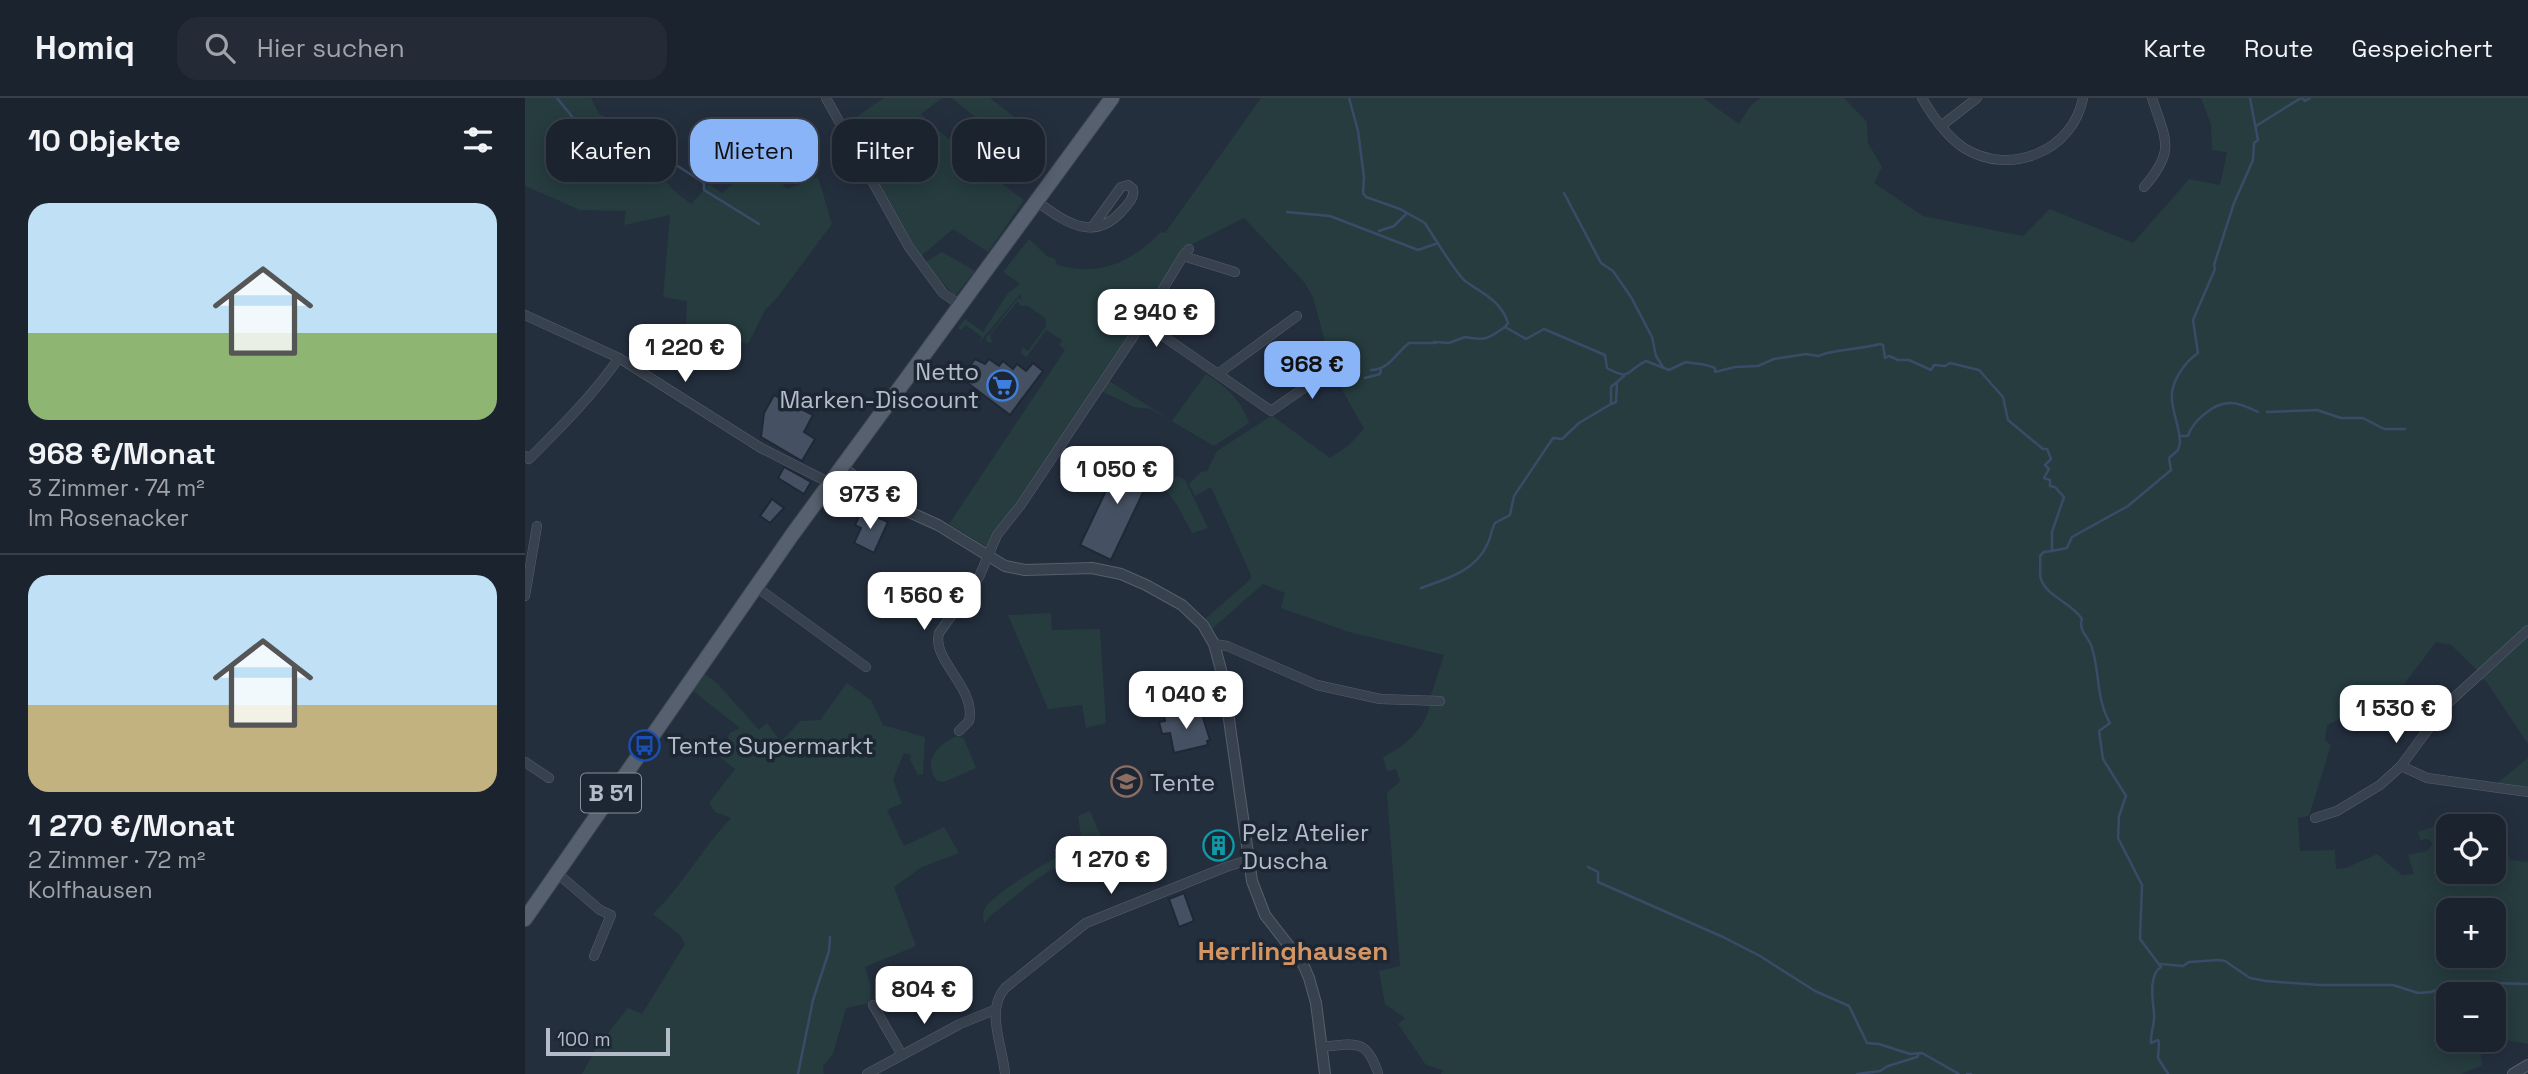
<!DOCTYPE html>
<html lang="de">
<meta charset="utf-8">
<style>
body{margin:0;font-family:"Space Grotesk",sans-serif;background:#242b36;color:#f1f3f6;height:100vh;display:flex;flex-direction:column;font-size:26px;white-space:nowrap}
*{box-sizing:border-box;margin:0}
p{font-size:23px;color:#a0a4aa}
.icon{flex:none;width:38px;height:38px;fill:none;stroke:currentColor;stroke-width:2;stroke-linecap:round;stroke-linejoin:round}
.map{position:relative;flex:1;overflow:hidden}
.sheet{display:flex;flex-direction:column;background:#1b232e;width:525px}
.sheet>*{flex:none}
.hud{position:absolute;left:21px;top:21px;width:665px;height:63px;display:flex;gap:14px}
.buttons{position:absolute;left:1911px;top:716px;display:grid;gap:14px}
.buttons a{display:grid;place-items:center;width:70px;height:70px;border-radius:14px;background:#1b232e;box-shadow:0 4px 18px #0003,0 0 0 2px #39404a;font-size:35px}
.scale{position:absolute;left:21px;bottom:18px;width:124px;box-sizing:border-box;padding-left:7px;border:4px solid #b4bcc9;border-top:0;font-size:19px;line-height:24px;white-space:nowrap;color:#b4bcc9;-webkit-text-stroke:5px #1d2633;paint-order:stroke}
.price{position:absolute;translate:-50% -60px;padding:0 16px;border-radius:14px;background:#fff;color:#222;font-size:23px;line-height:46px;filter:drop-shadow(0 2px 4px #0008)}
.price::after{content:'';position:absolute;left:50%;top:42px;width:21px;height:16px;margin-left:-10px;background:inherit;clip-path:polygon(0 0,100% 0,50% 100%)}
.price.active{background:#8ab4f8;color:#111}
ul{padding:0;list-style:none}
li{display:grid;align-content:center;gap:14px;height:371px;padding:0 28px}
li+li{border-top:2px solid #39404a}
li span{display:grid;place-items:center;height:217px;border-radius:21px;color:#555}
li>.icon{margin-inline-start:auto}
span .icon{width:126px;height:126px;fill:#fffc;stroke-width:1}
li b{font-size:30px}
h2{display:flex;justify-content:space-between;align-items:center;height:84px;padding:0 28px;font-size:30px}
.pill{padding:0 24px;border-radius:21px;background:#1b232e;box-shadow:0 4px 18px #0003,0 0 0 2px #39404a;font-size:24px;line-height:63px}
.pill.active{background:#8ab4f8;color:#111}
header{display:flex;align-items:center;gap:42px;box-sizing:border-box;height:98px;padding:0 35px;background:#1b232e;border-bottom:2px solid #39404a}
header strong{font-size:33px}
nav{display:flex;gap:38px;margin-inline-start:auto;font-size:24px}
.search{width:490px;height:63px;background:#242b36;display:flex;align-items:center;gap:18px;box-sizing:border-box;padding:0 24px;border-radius:21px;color:#a0a4aa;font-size:26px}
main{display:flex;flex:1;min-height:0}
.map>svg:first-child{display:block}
.green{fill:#263c3f;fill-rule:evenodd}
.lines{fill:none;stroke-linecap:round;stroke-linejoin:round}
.stream{stroke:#394c67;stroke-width:2.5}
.building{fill:#455162;stroke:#1f2835;stroke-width:2}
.minor-casing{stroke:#565f6c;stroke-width:10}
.tertiary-casing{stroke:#565f6c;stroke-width:12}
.primary-casing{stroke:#414a57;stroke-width:16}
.minor{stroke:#38414e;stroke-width:9}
.tertiary{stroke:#38414e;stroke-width:10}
.primary{stroke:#56606e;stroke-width:14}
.labels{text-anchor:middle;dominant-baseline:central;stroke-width:7;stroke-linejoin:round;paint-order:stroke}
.shield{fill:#1d2633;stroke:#878f9c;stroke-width:2}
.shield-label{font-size:23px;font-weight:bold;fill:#b4bcc9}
.poi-label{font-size:24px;fill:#b4bcc9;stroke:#1d2633;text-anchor:start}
.neighbourhood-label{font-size:26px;font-weight:bold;fill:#d59563;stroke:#1d2633}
</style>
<header>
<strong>Homiq</strong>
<div class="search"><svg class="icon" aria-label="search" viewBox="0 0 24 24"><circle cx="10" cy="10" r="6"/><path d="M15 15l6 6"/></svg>Hier suchen</div>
<nav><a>Karte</a><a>Route</a><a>Gespeichert</a></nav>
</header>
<main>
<section class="sheet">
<h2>10 Objekte<svg class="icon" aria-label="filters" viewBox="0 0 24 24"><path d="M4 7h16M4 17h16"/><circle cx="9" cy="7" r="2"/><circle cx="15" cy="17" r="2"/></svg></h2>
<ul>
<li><span style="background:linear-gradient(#bfe0f5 60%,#8fb573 0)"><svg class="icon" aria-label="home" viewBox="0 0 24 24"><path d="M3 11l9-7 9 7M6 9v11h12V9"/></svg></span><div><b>968 €/Monat</b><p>3 Zimmer · 74 m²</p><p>Im Rosenacker</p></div></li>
<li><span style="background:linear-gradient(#bfe0f5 60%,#c2b280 0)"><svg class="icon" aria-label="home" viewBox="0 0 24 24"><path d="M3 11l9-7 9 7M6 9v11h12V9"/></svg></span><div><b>1 270 €/Monat</b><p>2 Zimmer · 72 m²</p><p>Kolfhausen</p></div></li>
</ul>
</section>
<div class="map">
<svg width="2003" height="976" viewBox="0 0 2003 976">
<rect width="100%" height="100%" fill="#242f3e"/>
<g class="green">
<polygon points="0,0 66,0 74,16 129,41 121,60 148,92 166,106 184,86 197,95 236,62 262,91 293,79 307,126 251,201 240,212 223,246 161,227 162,203 138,199 145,117 99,127 101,113 55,112 0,88"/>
<path d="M359 0H417L396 16 453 68 499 102 463 154 428 131 396 158C368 115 347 69 321 26Z"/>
<polygon points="427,0 465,0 506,32 491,53"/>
<path d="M736 0H1178L1214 26 1226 7 1236 0H1319L1342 24 1343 45 1357 69 1349 85 1398 118 1498 138 1525 111 1608 145 1664 81 1695 87 1702 54 1687 52 1686 27 1676 0H2003V529L1954 574 1926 547 1911 544 1871 597 1802 627 1800 642 1806 647 1784 718 1773 720 1775 753 1810 752 1811 771 1821 770 1852 756 1877 777 1889 776 1883 757 1902 753 1908 745 1902 741 1895 742 1893 734 1917 726 1923 731V774H1969V751H1981L1985 762 2003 764V946L1980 942 1955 947 1957 967 1937 976H916L918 972 901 967 873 926 880 920 860 906 854 873 875 868 862 695 875 683 871 671 862 673 858 659C880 649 906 626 905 600L919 557 824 534 756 510 760 495 738 486 687 531 680 521 726 481V477L686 389 670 398 664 386 676 374 682 373 692 353 749 316V319L805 360 823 348 839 331 795 252 800 244 788 199 780 185 719 120 666 147 654 161 461 449 424 426 540 252 534 247 537 242 521 232 503 257 501 259 496 255 497 249 503 253 521 228 520 220 503 208H495L493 203 465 237 467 245 462 244 461 240 493 200 497 202 495 196 454 245 457 239 441 227 436 232 433 230 440 221 458 234 483 195 495 186 478 174 504 141 522 158 530 161 532 167C576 179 606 164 636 134L640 135ZM1923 812H1969V858H1923ZM1923 896H1969V942H1923Z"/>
<polygon points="417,154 450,173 430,198 399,165"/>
<path d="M681 276C701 288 717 303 724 325L689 348 626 311 609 309 576 293 584 283 647 323Z"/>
<polygon points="652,378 660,382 683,430 667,435 652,407 636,385 640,379 646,382"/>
<polygon points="526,515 527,532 575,531 581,625 561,630 557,607 523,611 483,517"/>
<polygon points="2003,537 2003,646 1961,583 1955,581"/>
<path d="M180 576 192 585 234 632 242 625 256 644 275 623 295 622 322 585 346 602 358 627 400 639 398 676 393 677 385 662 386 657 379 655 368 682 377 705 362 712 379 748 419 729 434 755 397 769 369 789 391 848 340 869 346 889 345 905 321 910 308 956 298 968 299 976H57L73 947 103 910 117 916 160 846 155 837 128 816C158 787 177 750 206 720L190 714 184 705 210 671 195 659 205 635 215 630 168 593Z"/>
<polygon points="653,585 658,606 617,616 612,595"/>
<path d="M433 638 439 641 451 670 419 684 412 683C396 663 414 645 433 638Z"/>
<polygon points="2003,660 2003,692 1971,686"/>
<path d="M565 713 577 741 513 780 464 819 459 826C458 820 457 815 460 810 472 791 535 758 557 745L553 718Z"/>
</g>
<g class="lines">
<g class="stream">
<polyline points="32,0 65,41 100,54 131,54 179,85 179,92 234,126"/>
<path d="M824 0 833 33 839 79 838 95 841 99 875 111 900 125C906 135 932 176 940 183 955 194 976 202 983 225L980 229"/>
<polyline points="1777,0 1780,3 1785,0"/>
<polyline points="1731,28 1776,0"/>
<polyline points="1039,95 1076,165 1088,173 1106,199 1127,239 1131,258 1138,269"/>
<polyline points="762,114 805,118 893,152 913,145"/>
<polyline points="854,133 869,128 882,115"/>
<path d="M909 244 924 245 940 239C960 243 963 241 980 229L1001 241 1019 231 1080 257 1082 270C1107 284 1101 272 1121 263L1144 272 1161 264C1169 266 1181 265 1190 270V274L1210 269 1233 268 1249 261 1281 256 1294 258C1303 252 1339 251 1355 246L1358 247 1360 260 1364 258 1373 262H1384L1406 272 1409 267 1420 268 1425 265 1454 272 1478 299 1483 322 1518 351H1522L1526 361 1520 367 1524 371 1519 380 1525 382V388L1530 389 1539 399 1527 434V453L1519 454 1515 458C1516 465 1514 477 1516 481 1522 499 1546 504 1557 521 1553 534 1564 538 1567 550 1575 575 1571 602 1585 625L1574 633 1578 661 1601 698 1594 718 1593 740 1617 787 1615 841 1636 869C1623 877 1628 903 1629 916 1630 926 1625 936 1626 945L1633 942 1634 944 1633 960 1643 976"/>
<path d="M846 272C864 272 871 255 884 245H911"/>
<polyline points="840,280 855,276 856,272"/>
<polyline points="1086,306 1091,304 1092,285"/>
<polyline points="1742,314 1792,312 1816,320 1838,320 1859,331 1880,331"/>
<path d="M1655 338H1663C1667 324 1689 304 1706 305 1715 305 1725 310 1733 314"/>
<path d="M1527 453 1542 450 1547 439 1603 408 1646 372 1644 360 1653 352 1655 345C1655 330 1648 316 1647 302 1645 284 1660 264 1673 255L1668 222 1690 171 1689 167 1709 105 1728 62 1729 45 1733 42 1725 0"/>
<path d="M896 490C921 481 950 473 962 447 966 440 966 432 970 425L985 417 989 398 1028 340 1037 341 1054 325 1086 306V289L1099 278"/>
<polyline points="1063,769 1073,774 1073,784 1198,839 1235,858 1290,893 1324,908 1342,945 1354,946 1385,956 1397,955 1434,976"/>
<polyline points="1636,866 1658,868 1664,864 1693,862 1700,863 1725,880 1741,883 1795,887 1868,887 1893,895 1906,894 1930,884 2003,886"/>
<polyline points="273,976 288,902 304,853 305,839"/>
<polyline points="1332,976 1355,973 1363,968 1392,959 1394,955"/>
<polyline points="1442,976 1446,976"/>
</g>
</g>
<g class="building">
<polygon points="450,261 460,266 464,261 474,268 478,263 488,271 492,266 501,273 508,265 518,273 485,317 440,283 441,281 437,278"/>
<polygon points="249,297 288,317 279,334 290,341 277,363 236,339 239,315"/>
<polygon points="601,351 622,361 615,375 625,380 586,462 555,447"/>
<polygon points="259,369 286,384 279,396 253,380"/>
<polygon points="247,401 259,410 245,425 235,418"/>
<polygon points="337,412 363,424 349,455 329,445 336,430 330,427"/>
<polygon points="676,613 685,642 682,643 683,647 649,655 645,635 637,636 634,624 640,623 639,618"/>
<polygon points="659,795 669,823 654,829 644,801"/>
</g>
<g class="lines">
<defs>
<g id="minor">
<polyline points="301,0 384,149 418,195 435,207"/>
<path d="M1397 0C1408 19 1421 38 1439 50 1485 79 1548 53 1558 0"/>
<polyline points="1416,28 1452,0"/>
<path d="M1619 89C1651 52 1641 43 1627 0"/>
<path d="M511 103C537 121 566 146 596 114 602 107 610 100 608 91L603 87 596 89 568 128"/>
<polyline points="664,151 658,158 710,174"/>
<polyline points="0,217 94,260 236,350 305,385"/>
<polyline points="618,224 746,313 805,272 814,268"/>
<polyline points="694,275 772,218"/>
<path d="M0 358 4 361C36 329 68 297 94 260"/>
<polyline points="230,488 341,569"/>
<polyline points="0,498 12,428"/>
<polyline points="689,546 702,548 792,587 855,601 915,603"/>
<path d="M434 633 444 623C452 590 406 562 414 535L454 479 472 437 495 408 618 224 658 158"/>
<polyline points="0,664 24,680"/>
<polyline points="1876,668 1902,680 2003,694"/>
<polyline points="1790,720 1812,713 1855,687 1876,668 1921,607 2003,532"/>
<polyline points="32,775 75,812 86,817 69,858"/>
<polyline points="348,907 377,957"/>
<path d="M796 949C829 946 841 939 853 975"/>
<polyline points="342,976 435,926 469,912"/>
<path d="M480 976C478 948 460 913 480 890L561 825 701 769 723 762"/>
</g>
<g id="tertiary">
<polyline points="317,370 326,376 336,390"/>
<polyline points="309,380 413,427 480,468 500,472 567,470 596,476 621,487 657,507 678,527 689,546 698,579 727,783 740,817 778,866 784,880 791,905 800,976"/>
<polyline points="1988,976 2003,967"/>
</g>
<polyline id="primary" points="0,821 267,437 587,0"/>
</defs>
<use href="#minor" class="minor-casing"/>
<use href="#tertiary" class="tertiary-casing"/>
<use href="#primary" class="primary-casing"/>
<use href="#minor" class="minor"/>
<use href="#tertiary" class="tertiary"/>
<use href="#primary" class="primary"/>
</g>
<defs>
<symbol id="supermarket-ring" viewBox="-11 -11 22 22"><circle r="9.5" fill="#1d2633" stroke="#3f7fe0" stroke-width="1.5"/><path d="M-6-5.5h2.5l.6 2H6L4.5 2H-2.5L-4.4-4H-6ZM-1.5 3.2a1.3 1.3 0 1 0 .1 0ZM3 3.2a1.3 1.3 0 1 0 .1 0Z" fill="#3f7fe0"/></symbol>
<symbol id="bus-ring" viewBox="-11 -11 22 22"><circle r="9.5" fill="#1d2633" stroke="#1a4fb4" stroke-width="1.5"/><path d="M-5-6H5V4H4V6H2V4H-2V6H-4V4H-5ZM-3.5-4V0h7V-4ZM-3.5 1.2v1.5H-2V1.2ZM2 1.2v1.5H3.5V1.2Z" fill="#1a4fb4"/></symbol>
<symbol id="school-ring" viewBox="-11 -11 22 22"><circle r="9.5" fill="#1d2633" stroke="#8d6e63" stroke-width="1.5"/><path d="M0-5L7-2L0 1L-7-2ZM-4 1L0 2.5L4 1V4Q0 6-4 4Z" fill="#8d6e63"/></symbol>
<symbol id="building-ring" viewBox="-11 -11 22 22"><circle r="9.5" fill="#1d2633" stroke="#0f9aa8" stroke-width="1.5"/><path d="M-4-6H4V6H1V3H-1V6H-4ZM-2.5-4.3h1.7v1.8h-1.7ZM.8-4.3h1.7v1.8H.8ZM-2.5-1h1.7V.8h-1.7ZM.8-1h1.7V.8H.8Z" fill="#0f9aa8"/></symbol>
</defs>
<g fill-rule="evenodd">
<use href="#supermarket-ring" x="460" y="270" width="35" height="35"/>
<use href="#bus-ring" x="102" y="630" width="35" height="35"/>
<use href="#school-ring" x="584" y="666" width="35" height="35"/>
<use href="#building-ring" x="676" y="730" width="35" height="35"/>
</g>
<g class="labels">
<rect class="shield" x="56" y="675.5" width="60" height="39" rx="5"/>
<g class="shield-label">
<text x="86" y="695">B 51</text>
</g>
<g class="poi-label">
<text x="454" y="273" text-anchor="end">Netto<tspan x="454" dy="28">Marken-Discount</tspan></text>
<text x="142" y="647">Tente Supermarkt</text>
<text x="625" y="684">Tente</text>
<text x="717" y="734">Pelz Atelier<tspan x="717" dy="28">Duscha</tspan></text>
</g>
<g class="neighbourhood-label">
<text x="768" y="853">Herrlinghausen</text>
</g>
</g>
</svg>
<div class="buttons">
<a><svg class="icon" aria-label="locate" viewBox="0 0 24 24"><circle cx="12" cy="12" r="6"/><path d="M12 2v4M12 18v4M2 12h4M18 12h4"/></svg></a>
<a>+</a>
<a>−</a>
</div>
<div class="scale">100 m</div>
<b class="price" style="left:631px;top:251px">2 940 €</b>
<b class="price" style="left:160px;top:286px">1 220 €</b>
<b class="price active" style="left:787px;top:303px">968 €</b>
<b class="price" style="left:592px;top:408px">1 050 €</b>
<b class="price" style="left:345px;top:433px">973 €</b>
<b class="price" style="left:399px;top:534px">1 560 €</b>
<b class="price" style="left:661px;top:633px">1 040 €</b>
<b class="price" style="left:1871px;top:647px">1 530 €</b>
<b class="price" style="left:586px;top:798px">1 270 €</b>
<b class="price" style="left:399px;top:928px">804 €</b>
<div class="hud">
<a class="pill">Kaufen</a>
<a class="pill active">Mieten</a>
<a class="pill">Filter</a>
<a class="pill">Neu</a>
</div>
</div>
</main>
